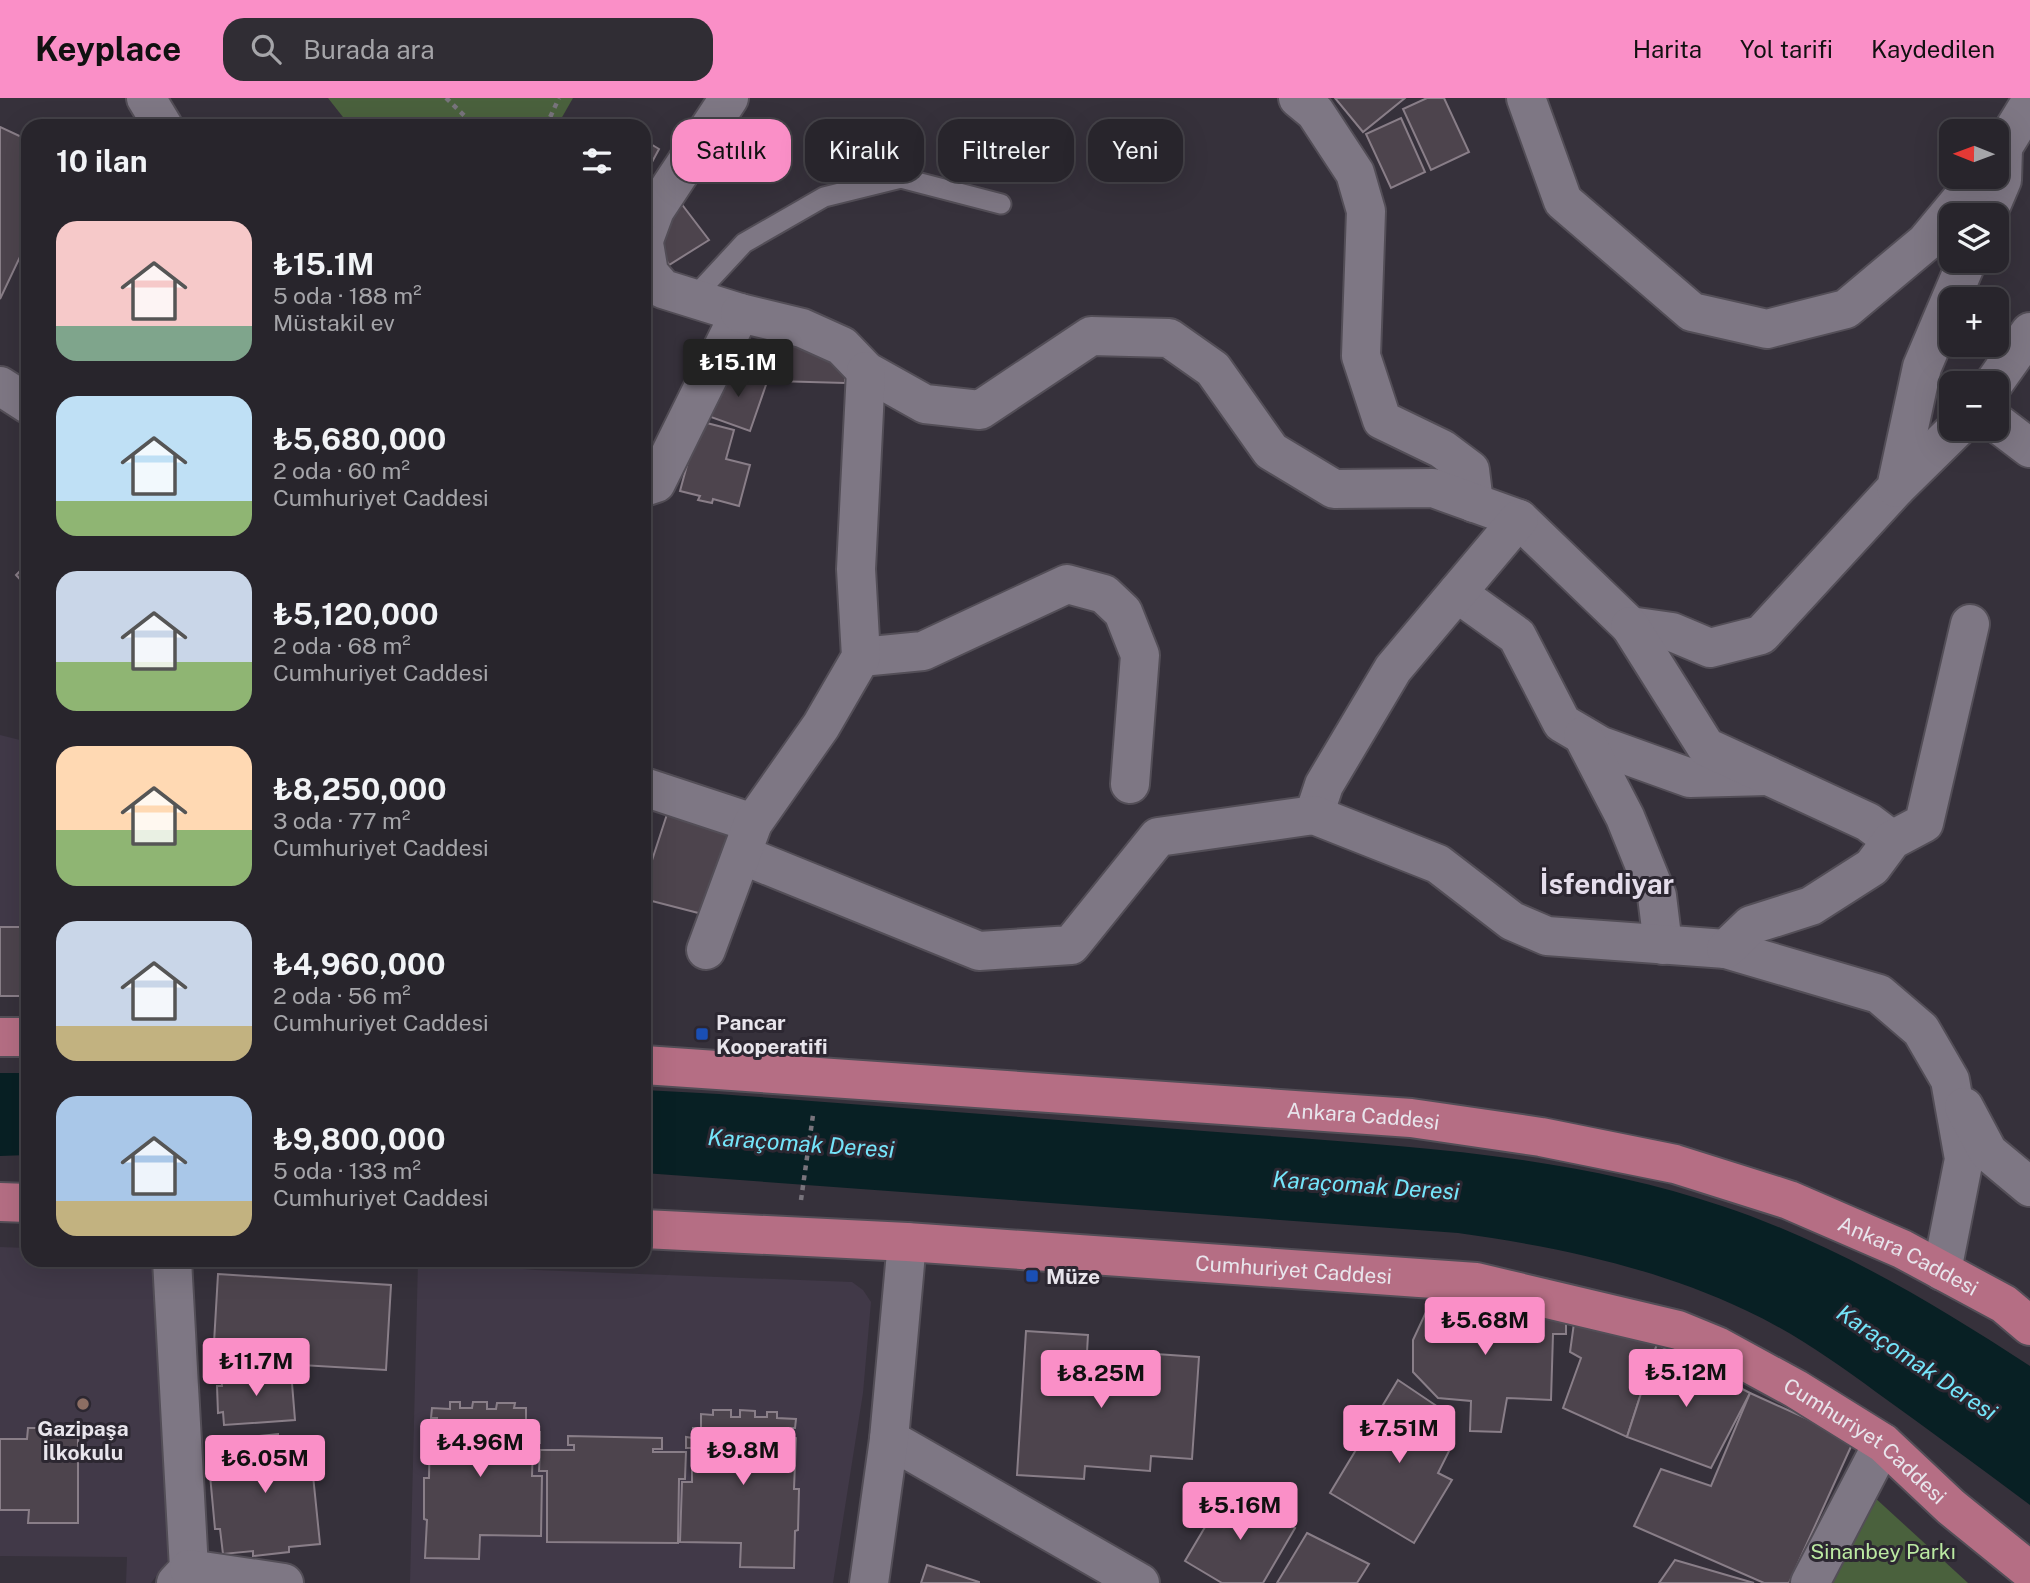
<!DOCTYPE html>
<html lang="tr">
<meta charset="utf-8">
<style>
body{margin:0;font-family:"Public Sans",sans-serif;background:#302d34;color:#f1f3f6;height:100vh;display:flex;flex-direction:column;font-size:26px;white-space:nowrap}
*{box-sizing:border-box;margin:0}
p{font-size:23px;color:#a5a5a9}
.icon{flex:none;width:38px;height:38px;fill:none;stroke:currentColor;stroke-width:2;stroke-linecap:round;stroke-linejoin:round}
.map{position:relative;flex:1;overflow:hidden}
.drawer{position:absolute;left:21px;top:21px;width:630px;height:1148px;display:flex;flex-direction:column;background:#28252c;border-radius:21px;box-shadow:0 7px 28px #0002,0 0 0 2px #444248}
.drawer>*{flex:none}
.top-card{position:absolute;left:672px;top:21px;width:665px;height:63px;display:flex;gap:14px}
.needle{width:46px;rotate:271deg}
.buttons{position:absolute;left:1939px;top:21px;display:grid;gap:14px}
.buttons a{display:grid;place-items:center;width:70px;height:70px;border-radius:14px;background:#28252c;box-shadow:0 7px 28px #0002,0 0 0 2px #444248;font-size:35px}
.price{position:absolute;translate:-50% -60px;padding:0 16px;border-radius:7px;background:#fa8fc7;color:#111;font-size:23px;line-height:46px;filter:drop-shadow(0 2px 4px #0008)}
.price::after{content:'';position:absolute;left:50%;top:42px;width:21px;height:16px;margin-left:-10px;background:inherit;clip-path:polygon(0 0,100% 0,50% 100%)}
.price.current{background:#222;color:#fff}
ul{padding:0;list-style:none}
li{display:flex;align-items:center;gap:21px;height:175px;padding:0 35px}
li span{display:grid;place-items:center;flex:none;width:196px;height:140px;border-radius:21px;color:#555}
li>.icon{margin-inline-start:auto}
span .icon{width:84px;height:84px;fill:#fffc;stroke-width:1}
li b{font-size:30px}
h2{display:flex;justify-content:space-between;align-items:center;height:84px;padding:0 35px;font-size:30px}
.chip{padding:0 24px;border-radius:21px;background:#28252c;box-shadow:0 7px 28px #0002,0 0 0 2px #444248;font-size:24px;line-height:63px}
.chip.current{background:#fa8fc7;color:#111}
header{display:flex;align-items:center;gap:42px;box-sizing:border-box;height:98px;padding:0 35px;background:#fa8fc7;color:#111}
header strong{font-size:33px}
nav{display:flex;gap:38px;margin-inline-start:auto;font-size:24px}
.search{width:490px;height:63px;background:#302d34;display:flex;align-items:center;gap:18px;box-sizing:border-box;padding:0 24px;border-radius:21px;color:#a5a5a9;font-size:26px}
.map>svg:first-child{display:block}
.built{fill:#413948}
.green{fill:#4a613d}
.water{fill:#082024}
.building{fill:#4d444d;stroke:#897e88;stroke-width:2}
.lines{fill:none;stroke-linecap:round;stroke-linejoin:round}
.service-casing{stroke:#534e57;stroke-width:23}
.minor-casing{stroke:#534e57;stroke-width:42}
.tertiary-casing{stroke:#534e57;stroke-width:42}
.primary-casing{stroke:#534e57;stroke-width:42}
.path{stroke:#78747c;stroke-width:4.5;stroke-dasharray:5 5;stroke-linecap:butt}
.service{stroke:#7e7784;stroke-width:19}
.minor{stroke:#7e7784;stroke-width:38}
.tertiary{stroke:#7e7784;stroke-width:38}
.primary{stroke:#b56e84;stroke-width:38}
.transit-dot{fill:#1a4fb4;stroke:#2c2731;stroke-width:2.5}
.education-dot{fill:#8d6e63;stroke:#2c2731;stroke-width:2.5}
.labels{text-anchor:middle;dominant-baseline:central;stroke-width:6;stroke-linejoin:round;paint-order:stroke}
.poi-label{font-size:21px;font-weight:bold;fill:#e8e5ec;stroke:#2c2731;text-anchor:start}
.street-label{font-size:21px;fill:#e8e5ec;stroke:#2c2731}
.park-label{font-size:21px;fill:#bbe9a2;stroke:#2c2731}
.water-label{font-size:23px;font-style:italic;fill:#74e5fa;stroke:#2c2731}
.district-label{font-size:28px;font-weight:bold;fill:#e4ddeb;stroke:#2c2731}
</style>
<header>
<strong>Keyplace</strong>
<div class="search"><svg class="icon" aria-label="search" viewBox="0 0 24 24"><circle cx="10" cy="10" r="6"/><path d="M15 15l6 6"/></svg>Burada ara</div>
<nav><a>Harita</a><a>Yol tarifi</a><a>Kaydedilen</a></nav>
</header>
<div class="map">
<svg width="2030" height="1485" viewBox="0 0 2030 1485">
<rect width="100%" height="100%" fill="#36313b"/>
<g class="built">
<polygon points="0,637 28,644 28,898 0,898"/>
<polygon points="0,1149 28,1150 28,1162 155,1162 177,1450 151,1485 126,1485 127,1459 0,1458"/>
<polygon points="418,1163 536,1172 852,1184 863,1192 871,1204 863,1295 833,1485 410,1485"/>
</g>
<g class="green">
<polygon points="328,0 573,0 557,28 350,28"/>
<polygon points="1873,1398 1968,1485 1828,1485"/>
</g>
<g class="water">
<polygon points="0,975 28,975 28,1057 0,1058"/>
<path d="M644 992 719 996C894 1009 1069 1023 1244 1036 1405 1048 1567 1056 1722 1108 1833 1145 1932 1204 2030 1268V1407C1979 1369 1928 1331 1876 1294 1835 1264 1791 1233 1745 1212 1654 1169 1557 1149 1458 1135L644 1075Z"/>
</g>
<g class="building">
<polygon points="1335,0 1405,0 1363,34"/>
<polygon points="1427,0 1444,0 1469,54 1431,72 1403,11"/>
<polygon points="1401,20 1425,74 1391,90 1366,36"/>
<polygon points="0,29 28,42 28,142 0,201"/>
<polygon points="644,42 659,51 644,79"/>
<polygon points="677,100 709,142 669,167 654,139"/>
<polygon points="762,236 846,258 845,285 774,283 759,277"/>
<polygon points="725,270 767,284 750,333 708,318"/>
<polygon points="699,323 734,332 726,361 750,367 739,408 713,401 712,405 698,402 700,398 680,393"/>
<polygon points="28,465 28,490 16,477"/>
<polygon points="670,707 740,732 710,818 644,801 644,787"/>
<rect x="0" y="829" width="28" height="69"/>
<polygon points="218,1176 391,1187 386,1272 213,1262"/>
<polygon points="1433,1199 1566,1220 1566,1236 1553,1236 1551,1302 1507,1300 1501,1334 1470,1333 1471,1303 1438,1300 1413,1274 1413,1242"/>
<polygon points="1574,1225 1657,1246 1627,1339 1563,1310 1581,1260 1570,1254"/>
<polygon points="1026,1233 1088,1237 1086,1271 1141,1274 1142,1255 1199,1259 1192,1361 1151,1358 1150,1373 1085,1368 1084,1381 1017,1377"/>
<polygon points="1657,1246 1750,1295 1711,1370 1627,1339"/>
<polygon points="291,1273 295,1322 224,1327 223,1314 218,1315 217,1288 222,1288 221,1277"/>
<polygon points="1398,1282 1450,1317 1435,1345 1450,1351 1438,1375 1452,1382 1414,1445 1330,1395"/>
<polygon points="1750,1295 1854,1342 1789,1485 1764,1485 1634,1428 1661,1371 1711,1388"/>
<polygon points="450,1304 460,1304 460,1310 472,1310 473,1304 487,1304 487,1311 496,1311 497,1305 515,1305 514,1310 526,1310 526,1324 534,1324 534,1334 540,1334 540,1345 533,1345 532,1378 542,1378 541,1438 480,1437 479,1461 425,1460 427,1422 424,1421 424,1380 429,1380 430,1329 437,1329 437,1320 431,1320 432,1310 450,1311"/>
<polygon points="713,1312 731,1312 731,1319 740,1319 740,1312 755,1313 755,1319 767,1319 767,1314 777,1314 777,1320 796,1321 795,1330 790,1330 790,1339 796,1340 794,1391 799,1391 798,1432 795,1433 794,1470 740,1469 741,1445 680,1444 682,1384 692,1384 692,1350 686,1350 686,1339 693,1340 693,1330 701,1330 701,1316 713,1317"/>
<polygon points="28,1330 78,1330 78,1425 28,1425 29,1412 0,1412 0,1341 27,1341"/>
<polygon points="278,1336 278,1341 309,1338 320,1446 289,1449 289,1454 253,1458 253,1453 223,1456 220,1431 215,1431 210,1377 215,1376 212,1348 241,1345 240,1340"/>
<polygon points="568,1338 662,1340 662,1351 653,1351 653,1354 686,1354 685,1381 679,1381 678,1445 547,1444 547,1373 539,1373 540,1352 574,1352 574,1347 568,1347"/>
<polygon points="1228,1390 1295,1430 1263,1485 1222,1485 1185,1463"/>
<polygon points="1307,1435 1369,1466 1357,1485 1277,1485"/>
<polygon points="1675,1462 1754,1485 1659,1485"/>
<polygon points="927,1467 979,1484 979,1485 921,1485"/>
</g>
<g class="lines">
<defs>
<polyline id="service" points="693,200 744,145 824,99 901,80 1001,106"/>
<g id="minor">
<polyline points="146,0 163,28"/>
<polyline points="1298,0 1315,14 1355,75 1366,113 1361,258 1382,322 1442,351 1470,372 1474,405"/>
<polyline points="1987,117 2002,82 2003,51"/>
<polyline points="644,142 655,112 729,0"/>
<polyline points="644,145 649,175 663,191 740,215 656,385 644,389"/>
<polyline points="740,215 802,230 842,248 866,273 925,306 980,312 1091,238 1169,240 1213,271 1271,353 1334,391 1433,390 1519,421 1630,528 1672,534 1710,550 1761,537 1896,390 1922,269 1967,163"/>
<polyline points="1994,285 2030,234"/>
<polyline points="0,288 28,306"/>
<polyline points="1997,325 2030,350"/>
<polyline points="1896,390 1956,331"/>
<polyline points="1457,495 1517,538 1562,625 1601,648 1690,680 1768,678"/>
<polyline points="1630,528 1706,649 1868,724 1892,742"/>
<polyline points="861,559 923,553 1067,486 1104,496 1123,514 1140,557 1130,686"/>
<polyline points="1583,638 1625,719 1657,798 1663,847"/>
<polyline points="644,689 753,725"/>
<polyline points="1314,717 1324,687 1393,571 1519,421"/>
<polyline points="742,757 979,853 1071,847 1158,739 1314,717 1438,766 1512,823 1547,838 1726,851 1879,896 1921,932 1950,982 1964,1061 1942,1173"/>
<polyline points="1726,851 1751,827 1811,808 1872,769 1892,742 1924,725 1970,526"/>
<polyline points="706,852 753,725 821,628 861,559 856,471 866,273"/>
<polyline points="1964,1009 1988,1054 2030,1089"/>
<polyline points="172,1162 189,1471 176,1485"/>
<polyline points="889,1341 1140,1485"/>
<polyline points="189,1471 284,1485"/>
<polyline points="869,1485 889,1341 907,1144"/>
<polyline points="1810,1485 1883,1345"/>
</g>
<g id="tertiary">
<polyline points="1526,0 1563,103 1692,214 1767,231 1846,211 1926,144 1980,79"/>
<polyline points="1997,59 2030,5"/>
</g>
<g id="primary">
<polyline points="0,939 28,939"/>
<path id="s1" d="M644 967 1411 1020 1541 1039 1675 1066 1789 1102 1902 1151 2004 1206 2030 1228"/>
<polyline points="0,1104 28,1105"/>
<path id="s2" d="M644 1131 907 1144 1476 1184 1678 1232 1717 1248 1796 1291 1883 1345 1951 1409 2030 1473"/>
</g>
</defs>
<use href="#service" class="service-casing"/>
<use href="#minor" class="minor-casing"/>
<use href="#tertiary" class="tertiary-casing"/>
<use href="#primary" class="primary-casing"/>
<g class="path">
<polyline points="446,0 475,28"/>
<polyline points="546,28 559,0"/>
<polyline points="801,1102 813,1017"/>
</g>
<use href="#service" class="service"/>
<use href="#minor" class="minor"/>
<use href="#tertiary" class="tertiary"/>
<use href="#primary" class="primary"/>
</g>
<g class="transit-dot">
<rect x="695" y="929" width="14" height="14" rx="3.5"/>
<rect x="1025" y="1171" width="14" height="14" rx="3.5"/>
</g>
<circle class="education-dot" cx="83" cy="1306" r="7"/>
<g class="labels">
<g class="poi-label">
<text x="716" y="924">Pancar<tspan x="716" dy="24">Kooperatifi</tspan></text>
<text x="1046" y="1178">Müze</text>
<text x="83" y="1330" text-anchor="middle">Gazipaşa<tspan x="83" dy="24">İlkokulu</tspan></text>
</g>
<g class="street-label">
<text stroke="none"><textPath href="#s1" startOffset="721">Ankara Caddesi</textPath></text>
<text stroke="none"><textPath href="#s1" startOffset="1288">Ankara Caddesi</textPath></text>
<text stroke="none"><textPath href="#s2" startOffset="651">Cumhuriyet Caddesi</textPath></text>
<text stroke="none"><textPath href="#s2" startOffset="1260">Cumhuriyet Caddesi</textPath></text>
</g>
<g class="park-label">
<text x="1883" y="1453">Sinanbey Parkı</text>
</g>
<g class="water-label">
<text transform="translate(801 1045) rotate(4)">Karaçomak Deresi</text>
<text transform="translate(1366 1087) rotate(4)">Karaçomak Deresi</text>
<text transform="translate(1917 1264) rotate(34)">Karaçomak Deresi</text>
</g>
<g class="district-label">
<text x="1607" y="785">İsfendiyar</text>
</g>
</g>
</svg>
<div class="buttons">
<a><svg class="needle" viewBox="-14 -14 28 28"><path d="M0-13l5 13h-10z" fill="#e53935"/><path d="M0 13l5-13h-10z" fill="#a5a5a9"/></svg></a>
<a><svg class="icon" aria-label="layers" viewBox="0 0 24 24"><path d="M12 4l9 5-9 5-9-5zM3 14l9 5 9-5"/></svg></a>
<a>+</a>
<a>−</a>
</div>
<b class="price current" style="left:738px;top:301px">₺15.1M</b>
<b class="price" style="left:1485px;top:1259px">₺5.68M</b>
<b class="price" style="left:256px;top:1300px">₺11.7M</b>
<b class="price" style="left:1686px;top:1311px">₺5.12M</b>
<b class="price" style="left:1101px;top:1312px">₺8.25M</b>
<b class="price" style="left:1399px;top:1367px">₺7.51M</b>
<b class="price" style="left:480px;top:1381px">₺4.96M</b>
<b class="price" style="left:743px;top:1389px">₺9.8M</b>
<b class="price" style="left:265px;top:1397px">₺6.05M</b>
<b class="price" style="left:1240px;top:1444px">₺5.16M</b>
<div class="top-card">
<a class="chip current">Satılık</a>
<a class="chip">Kiralık</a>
<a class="chip">Filtreler</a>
<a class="chip">Yeni</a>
</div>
<section class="drawer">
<h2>10 ilan<svg class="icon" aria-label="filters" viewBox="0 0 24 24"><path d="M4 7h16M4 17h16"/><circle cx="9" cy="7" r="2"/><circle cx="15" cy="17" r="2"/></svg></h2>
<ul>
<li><span style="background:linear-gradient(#f6c9c9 75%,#7fa58c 0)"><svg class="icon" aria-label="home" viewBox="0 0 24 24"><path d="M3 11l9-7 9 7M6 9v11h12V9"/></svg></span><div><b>₺15.1M</b><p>5 oda · 188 m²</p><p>Müstakil ev</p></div></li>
<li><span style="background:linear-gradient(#bfe0f5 75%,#8fb573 0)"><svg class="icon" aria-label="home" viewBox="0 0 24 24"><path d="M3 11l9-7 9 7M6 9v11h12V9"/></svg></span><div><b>₺5,680,000</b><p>2 oda · 60 m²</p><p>Cumhuriyet Caddesi</p></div></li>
<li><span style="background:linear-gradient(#c9d6e8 65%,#8fb573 0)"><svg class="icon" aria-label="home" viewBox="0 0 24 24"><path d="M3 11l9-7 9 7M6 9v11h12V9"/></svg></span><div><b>₺5,120,000</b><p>2 oda · 68 m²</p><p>Cumhuriyet Caddesi</p></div></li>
<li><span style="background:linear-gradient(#ffd9b3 60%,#8fb573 0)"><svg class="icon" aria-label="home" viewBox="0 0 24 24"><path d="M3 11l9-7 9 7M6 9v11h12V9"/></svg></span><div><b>₺8,250,000</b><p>3 oda · 77 m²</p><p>Cumhuriyet Caddesi</p></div></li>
<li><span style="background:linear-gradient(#c9d6e8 75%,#c2b280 0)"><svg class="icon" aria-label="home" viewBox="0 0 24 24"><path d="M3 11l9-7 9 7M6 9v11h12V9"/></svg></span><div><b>₺4,960,000</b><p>2 oda · 56 m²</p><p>Cumhuriyet Caddesi</p></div></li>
<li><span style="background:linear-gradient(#a9c7e8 75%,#c2b280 0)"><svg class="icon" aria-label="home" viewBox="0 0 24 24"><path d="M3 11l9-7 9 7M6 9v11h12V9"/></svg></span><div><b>₺9,800,000</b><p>5 oda · 133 m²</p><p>Cumhuriyet Caddesi</p></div></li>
</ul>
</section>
</div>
